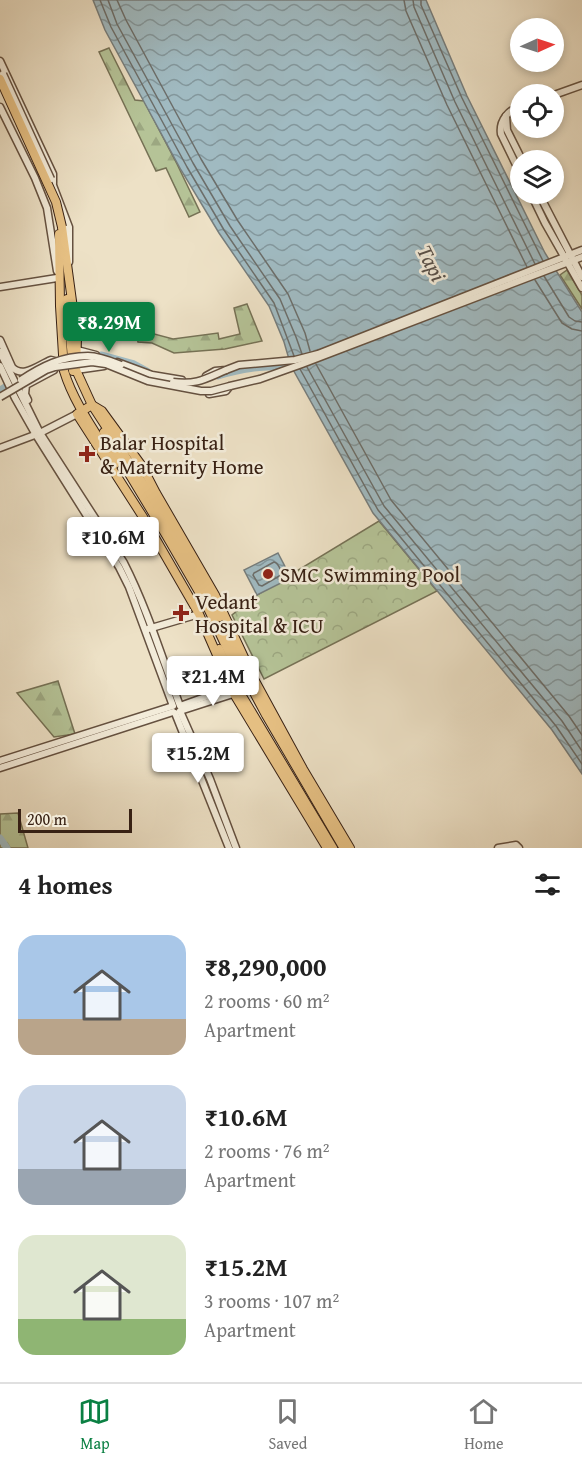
<!DOCTYPE html>
<meta charset="utf-8">
<style>
body{margin:0;font-family:"Gentium Book Plus",serif;background:#f2f2f2;color:#222;height:100vh;display:flex;flex-direction:column;font-size:22px;white-space:nowrap}
*{box-sizing:border-box;margin:0}
p{font-size:20px;color:#767676}
.icon{flex:none;width:33px;height:33px;fill:none;stroke:currentColor;stroke-width:2;stroke-linecap:round;stroke-linejoin:round}
.map{position:relative;height:848px;overflow:hidden}
.drawer{display:flex;flex-direction:column;background:#fff;flex:1}
.drawer>*{flex:none}
.needle{width:39px;rotate:87deg}
.fabs{position:absolute;left:510px;top:18px;display:grid;gap:12px}
.fabs a{display:grid;place-items:center;width:54px;height:54px;border-radius:50%;background:#fff;box-shadow:0 3px 9px #0003;font-size:30px}
.scale{position:absolute;left:18px;bottom:15px;width:114px;box-sizing:border-box;padding-left:6px;border:3px solid #382114;border-top:0;font-size:16px;line-height:21px;white-space:nowrap;color:#382114;-webkit-text-stroke:4px #f3ecda;paint-order:stroke}
.price{position:absolute;translate:-50% -51px;padding:0 14px;border-radius:6px;background:#fff;color:#222;font-size:20px;line-height:39px;filter:drop-shadow(0 2px 3px #0008)}
.price::after{content:'';position:absolute;left:50%;top:36px;width:18px;height:14px;margin-left:-9px;background:inherit;clip-path:polygon(0 0,100% 0,50% 100%)}
.price.selected{background:#0b8043;color:#fff}
ul{padding:0;list-style:none}
li{display:flex;align-items:center;gap:18px;height:150px;padding:0 18px}
li span{display:grid;place-items:center;flex:none;width:168px;height:120px;border-radius:18px;color:#555}
li>.icon{margin-inline-start:auto}
span .icon{width:72px;height:72px;fill:#fffc;stroke-width:1}
li b{font-size:26px}
h2{display:flex;justify-content:space-between;align-items:center;height:72px;padding:0 18px;font-size:26px}
.tab-bar{display:flex;justify-content:space-around;align-items:center;height:84px;border-top:2px solid #e0e0e0;background:#fff;font-size:16px;color:#767676}
.tab-bar a{display:grid;justify-items:center;gap:3px}
.tab-bar .selected{color:#0b8043}
.map>svg:first-child{display:block}
.forest{fill:url(#forest-firs);stroke:#767256;stroke-width:1.5}
.park{fill:url(#park-crowns);stroke:#767256;stroke-width:1.5}
.water{fill:url(#water-waves);stroke:#767d7c;stroke-width:1.5}
.lines{fill:none;stroke-linecap:round;stroke-linejoin:round}
.shore{stroke:#6c6e6a;stroke-width:1.5}
.river{stroke:#a0bac1;stroke-width:7}
.minor-casing{stroke:#655140;stroke-width:9}
.major-casing{stroke:#382114;stroke-width:10}
.minor{stroke:#f3ecda;stroke-width:6}
.major{stroke:#e6c083;stroke-width:8}
.minor-bridge-casing{stroke:#655140;stroke-width:9;stroke-linecap:butt}
.major-bridge-casing{stroke:#382114;stroke-width:10;stroke-linecap:butt}
.minor-bridge{stroke:#f3ecda;stroke-width:6}
.major-bridge{stroke:#e6c083;stroke-width:8}
.poi-dot{fill:#8f2418;stroke:#f3ecda;stroke-width:2}
.labels{text-anchor:middle;dominant-baseline:central;stroke-width:5;stroke-linejoin:round;paint-order:stroke}
.poi-label{font-size:21px;fill:#382114;stroke:#f3ecda;text-anchor:start}
.water-label{font-size:22px;font-style:italic;fill:#574f48;stroke:#f3ecda}
</style>
<div class="map">
<svg width="582" height="848" viewBox="0 0 582 848">
<defs>
<pattern id="forest-firs" width="22" height="20" patternUnits="userSpaceOnUse" patternTransform="scale(1.5)"><rect width="22" height="20" fill="#b5c397"/><path d="M5 1l3.5 6h-7zM16 11l3.5 6h-7z" fill="#9ca781"/></pattern>
<pattern id="park-crowns" width="20" height="18" patternUnits="userSpaceOnUse" patternTransform="scale(1.5)"><rect width="20" height="18" fill="#b5c397"/><path d="M2 6a3 3 0 1 1 6 0M12 15a3 3 0 1 1 6 0" fill="none" stroke="#9ca781"/></pattern>
<pattern id="water-waves" width="16" height="10" patternUnits="userSpaceOnUse" patternTransform="scale(1.5)"><rect width="16" height="10" fill="#a0bac1"/><path d="M0 5q4-4 8 0t8 0" fill="none" stroke="#83979c"/></pattern>
</defs>
<rect width="100%" height="100%" fill="#ede1c6"/>
<filter id="stains"><feTurbulence type="fractalNoise" baseFrequency=".00333" numOctaves="4"/><feColorMatrix values="0 0 0 0 .2 0 0 0 0 .09 0 0 0 0 .02 0 0 0 .5 -.17"/></filter>
<radialGradient id="worn" r=".72"><stop offset=".6" stop-color="#630" stop-opacity="0"/><stop offset="1" stop-color="#630" stop-opacity=".3"/></radialGradient>
<g class="forest">
<polygon points="109,48 135,100 144,101 177,164 200,212 189,217 166,168 156,171 99,52"/>
<polygon points="567,270 582,295 582,309 560,275"/>
<polygon points="247,304 262,341 225,349 174,353 152,343 138,342 135,325 152,321 154,334 173,339 218,333 219,339 240,334 234,308"/>
<polygon points="58,681 75,734 54,737 17,693"/>
<polygon points="18,813 28,848 0,848 0,814"/>
</g>
<polygon class="park" points="379,521 437,591 264,679 232,615 257,595"/>
<g class="water">
<polygon points="93,0 426,0 467,96 545,253 582,312 582,774 552,730 373,513 291,366 284,342 269,306 219,233 181,170 105,30"/>
<polygon points="278,553 291,578 257,595 244,570"/>
</g>
<g class="lines">
<g class="shore">
<polyline points="100,0 111,27 187,167 224,230 274,303 294,356"/>
<polyline points="108,0 117,24 193,163 230,226 280,299 296,337 302,354"/>
<polyline points="117,0 126,20 201,159 238,221 288,294 305,333 310,351"/>
<polyline points="404,0 406,11 447,105 527,267"/>
<polyline points="413,0 414,7 455,102 535,264"/>
<polyline points="421,0 421,5 462,98 543,261"/>
<polyline points="544,276 569,317 575,321 582,322"/>
<polyline points="535,280 562,323 572,329 582,331"/>
<polyline points="316,364 391,500 569,716 582,735"/>
<polyline points="307,367 384,506 562,721 582,751"/>
<polyline points="300,369 378,510 556,726 582,764"/>
<path d="M274 562C278 563 282 571 281 575L262 586 259 585 253 575 254 573Z"/>
</g>
<g class="river">
<polyline points="101,355 134,364 147,371"/>
<path d="M218 376C246 367 263 367 291 366"/>
<polyline points="0,390 5,387"/>
<polyline points="0,838 7,848"/>
</g>
<defs>
<g id="minor">
<polyline points="0,61 53,174 53,183"/>
<polyline points="554,95 582,85"/>
<path d="M520 106C509 110 499 120 501 134L520 173"/>
<polyline points="0,107 35,178 47,208 57,271"/>
<polyline points="506,116 507,130 522,160"/>
<polyline points="51,180 69,227 69,262"/>
<polyline points="531,194 545,223 582,288"/>
<polyline points="539,194 582,277"/>
<polyline points="0,287 57,278"/>
<path d="M0 340 12 367C23 379 38 365 51 360L55 361"/>
<polyline points="77,350 96,355"/>
<path d="M0 352 40 433 124 563C147 608 162 658 180 706L233 687"/>
<polyline points="117,362 152,375 182,380"/>
<polyline points="0,366 15,398 36,435 119,567 129,587 173,706 0,761"/>
<polyline points="76,370 104,366"/>
<polyline points="206,376 215,371 226,370 239,365 295,360 318,354 582,250"/>
<polyline points="209,394 226,391 230,386 260,379 302,364 582,257"/>
<polyline points="28,400 25,394 26,385 54,370 55,368"/>
<polyline points="0,448 40,433 77,414"/>
<polyline points="148,629 199,614"/>
<polyline points="175,713 229,848"/>
<polyline points="0,768 173,712"/>
<polyline points="236,848 210,779 180,711 236,693"/>
<polyline points="498,848 516,845 519,848"/>
</g>
<g id="major">
<polyline points="62,227 77,338 76,370 92,405 151,496 220,617"/>
<path d="M59 234 60 306 64 371C74 404 97 434 115 464"/>
<polyline points="67,299 73,371"/>
<polyline points="104,432 166,535 206,604 241,678"/>
<polyline points="225,628 244,674 266,715 343,847"/>
<polyline points="219,649 239,691 333,848"/>
<polyline points="327,848 234,694 199,614 143,517 77,414 92,405 102,411 142,466 156,493 215,595 255,681 303,769 350,848"/>
</g>
</defs>
<use href="#minor" class="minor-casing"/>
<use href="#major" class="major-casing"/>
<use href="#minor" class="minor"/>
<use href="#major" class="major"/>
<defs>
<g id="minor-bridge">
<polyline points="3,74 51,179"/>
<path d="M21 380C42 366 62 356 88 356 99 356 111 361 121 365"/>
<path d="M173 382C197 385 205 379 226 370"/>
<polyline points="0,397 46,370 55,367 92,362 106,364 148,381 201,391 211,391 230,386"/>
</g>
<polyline id="major-bridge" points="0,79 56,202 62,227"/>
</defs>
<use href="#minor-bridge" class="minor-bridge-casing"/>
<use href="#major-bridge" class="major-bridge-casing"/>
<use href="#minor-bridge" class="minor-bridge"/>
<use href="#major-bridge" class="major-bridge"/>
</g>
<g class="poi-dot">
<path d="M84 445h6v6h6v6h-6v6h-6v-6h-6v-6h6z"/>
<circle cx="268" cy="574" r="6"/>
<path d="M178 604h6v6h6v6h-6v6h-6v-6h-6v-6h6z"/>
</g>
<g class="labels">
<g class="poi-label">
<text x="100" y="442">Balar Hospital<tspan x="100" dy="24">&amp; Maternity Home</tspan></text>
<text x="280" y="574">SMC Swimming Pool</text>
<text x="195" y="601">Vedant<tspan x="195" dy="24">Hospital &amp; ICU</tspan></text>
</g>
<g class="water-label">
<text transform="translate(432 263) rotate(63)">Tapi</text>
</g>
</g>
<rect width="100%" height="100%" filter="url(#stains)"/>
<rect width="100%" height="100%" fill="url(#worn)"/>
</svg>
<div class="fabs">
<a><svg class="needle" viewBox="-14 -14 28 28"><path d="M0-13l5 13h-10z" fill="#e53935"/><path d="M0 13l5-13h-10z" fill="#767676"/></svg></a>
<a><svg class="icon" aria-label="locate" viewBox="0 0 24 24"><circle cx="12" cy="12" r="6"/><path d="M12 2v4M12 18v4M2 12h4M18 12h4"/></svg></a>
<a><svg class="icon" aria-label="layers" viewBox="0 0 24 24"><path d="M12 4l9 5-9 5-9-5zM3 14l9 5 9-5"/></svg></a>
</div>
<div class="scale">200 m</div>
<b class="price selected" style="left:109px;top:353px">₹8.29M</b>
<b class="price" style="left:113px;top:568px">₹10.6M</b>
<b class="price" style="left:213px;top:707px">₹21.4M</b>
<b class="price" style="left:198px;top:784px">₹15.2M</b>
</div>
<section class="drawer">
<h2>4 homes<svg class="icon" aria-label="filters" viewBox="0 0 24 24"><path d="M4 7h16M4 17h16"/><circle cx="9" cy="7" r="2"/><circle cx="15" cy="17" r="2"/></svg></h2>
<ul>
<li><span style="background:linear-gradient(#a9c7e8 70%,#b9a48a 0)"><svg class="icon" aria-label="home" viewBox="0 0 24 24"><path d="M3 11l9-7 9 7M6 9v11h12V9"/></svg></span><div><b>₹8,290,000</b><p>2 rooms · 60 m²</p><p>Apartment</p></div></li>
<li><span style="background:linear-gradient(#c9d6e8 70%,#9aa5b1 0)"><svg class="icon" aria-label="home" viewBox="0 0 24 24"><path d="M3 11l9-7 9 7M6 9v11h12V9"/></svg></span><div><b>₹10.6M</b><p>2 rooms · 76 m²</p><p>Apartment</p></div></li>
<li><span style="background:linear-gradient(#dfe7d0 70%,#8fb573 0)"><svg class="icon" aria-label="home" viewBox="0 0 24 24"><path d="M3 11l9-7 9 7M6 9v11h12V9"/></svg></span><div><b>₹15.2M</b><p>3 rooms · 107 m²</p><p>Apartment</p></div></li>
</ul>
</section>
<nav class="tab-bar">
<a class="selected"><svg class="icon" aria-label="map" viewBox="0 0 24 24"><path d="M3 6l6-2 6 2 6-2v14l-6 2-6-2-6 2zM9 4v14M15 6v14"/></svg>Map</a>
<a><svg class="icon" aria-label="saved" viewBox="0 0 24 24"><path d="M7 4h10v16l-5-4-5 4z"/></svg>Saved</a>
<a><svg class="icon" aria-label="home" viewBox="0 0 24 24"><path d="M3 11l9-7 9 7M6 9v11h12V9"/></svg>Home</a>
</nav>
